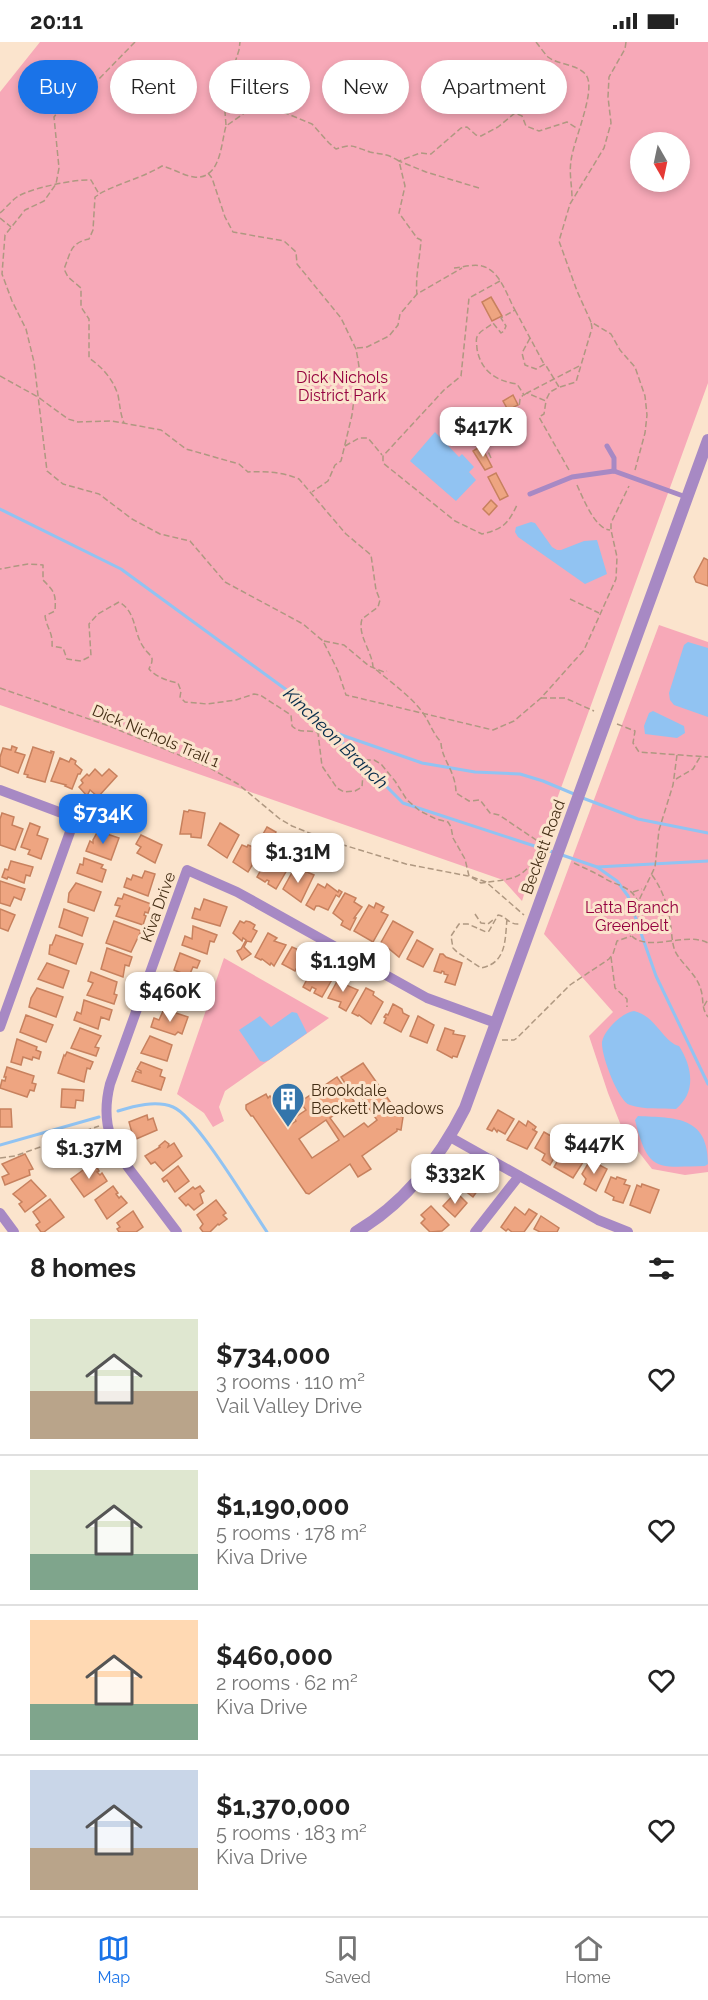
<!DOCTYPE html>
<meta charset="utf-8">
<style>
body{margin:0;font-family:Raleway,sans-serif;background:#f6f6f6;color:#222;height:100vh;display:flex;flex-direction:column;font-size:22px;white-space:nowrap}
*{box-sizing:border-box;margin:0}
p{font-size:20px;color:#767676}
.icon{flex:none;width:33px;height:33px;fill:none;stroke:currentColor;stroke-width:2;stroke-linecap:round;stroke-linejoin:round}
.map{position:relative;height:1190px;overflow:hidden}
.sheet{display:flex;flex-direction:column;background:#fff;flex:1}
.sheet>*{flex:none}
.hud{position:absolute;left:18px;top:18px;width:672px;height:54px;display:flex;gap:12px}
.needle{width:39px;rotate:171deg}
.controls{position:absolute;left:630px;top:90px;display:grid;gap:12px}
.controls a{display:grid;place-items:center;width:60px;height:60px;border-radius:50%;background:#fff;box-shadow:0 3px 9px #0003;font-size:30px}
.price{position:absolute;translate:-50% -51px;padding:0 14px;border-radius:12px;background:#fff;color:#222;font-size:20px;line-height:39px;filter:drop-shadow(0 2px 3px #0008)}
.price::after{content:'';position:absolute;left:50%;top:36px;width:18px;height:14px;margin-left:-9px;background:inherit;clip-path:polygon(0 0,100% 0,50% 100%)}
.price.selected{background:#1a73e8;color:#fff}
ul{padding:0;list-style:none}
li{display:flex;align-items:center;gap:18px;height:150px;padding:0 30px}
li+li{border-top:2px solid #e0e0e0}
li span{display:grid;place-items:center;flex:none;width:168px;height:120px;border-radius:0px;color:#555}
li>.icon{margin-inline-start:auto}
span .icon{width:72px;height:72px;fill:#fffc;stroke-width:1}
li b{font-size:26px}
h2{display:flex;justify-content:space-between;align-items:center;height:72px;padding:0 30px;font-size:26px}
.chip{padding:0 21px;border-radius:27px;background:#fff;box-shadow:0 3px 9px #0003;font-size:21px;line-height:54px}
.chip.selected{background:#1a73e8;color:#fff}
.status{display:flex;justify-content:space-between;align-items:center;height:42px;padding:0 30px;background:#fff;direction:ltr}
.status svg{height:16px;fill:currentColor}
.menu{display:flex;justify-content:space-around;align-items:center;height:84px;border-top:2px solid #e0e0e0;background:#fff;font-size:16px;color:#767676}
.menu a{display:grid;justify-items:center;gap:3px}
.menu .selected{color:#1a73e8}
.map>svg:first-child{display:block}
.green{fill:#f7a9b8;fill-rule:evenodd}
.water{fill:#91c3f2}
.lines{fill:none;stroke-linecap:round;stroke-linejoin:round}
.stream{stroke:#91c3f2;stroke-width:3}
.building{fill:#eea581;stroke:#c7815e;stroke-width:1.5;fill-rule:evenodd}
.path{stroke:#af9881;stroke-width:1.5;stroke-dasharray:6 3;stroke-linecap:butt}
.service{stroke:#a789c4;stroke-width:5}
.minor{stroke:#a789c4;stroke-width:10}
.tertiary{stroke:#a789c4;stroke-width:12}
.labels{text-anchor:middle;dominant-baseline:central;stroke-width:6;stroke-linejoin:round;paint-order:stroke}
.park-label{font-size:16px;fill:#95003f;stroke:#fbe4cd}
.street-label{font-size:16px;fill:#452f16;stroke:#fbe4cd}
.poi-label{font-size:16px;fill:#452f16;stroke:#fbe4cd;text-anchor:start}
.water-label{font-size:18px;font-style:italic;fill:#052c4a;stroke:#fbe4cd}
</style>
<div class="status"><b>20:11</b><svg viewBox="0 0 49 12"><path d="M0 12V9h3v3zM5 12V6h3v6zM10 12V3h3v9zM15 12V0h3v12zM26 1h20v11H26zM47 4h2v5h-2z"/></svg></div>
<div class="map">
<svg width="708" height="1190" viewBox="0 0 708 1190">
<rect width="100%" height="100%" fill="#fbe4cd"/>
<g class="green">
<path d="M40 0H708V341L537 812 522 859 503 838 0 663V50ZM640 100H680V140H640Z"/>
<polygon points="659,583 708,600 708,1130 685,1133 652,1127 624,1091 608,1051 589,994 613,970 544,892"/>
<polygon points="224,916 329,976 225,1049 219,1065 224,1079 213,1085 204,1071 177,1052"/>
</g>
<g class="water">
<polygon points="435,390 459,415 462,412 474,425 469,430 476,438 456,459 410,419"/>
<polygon points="531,480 535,481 552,505 557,508 561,508 584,499 597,498 607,532 585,542 518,495 515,490 516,485"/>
<polygon points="688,600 708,606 708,675 674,663 670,658 669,651 684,603"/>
<polygon points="653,669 684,684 685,691 677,696 645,692 644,684 649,671"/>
<path d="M634 969C656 974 663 1000 679 1004 692 1024 697 1050 676 1067 662 1066 644 1068 630 1063 618 1059 601 1013 602 1000 604 988 623 970 634 969Z"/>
<polygon points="292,970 297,971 307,991 269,1018 264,1020 260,1019 239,988 260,974 271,985"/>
<path d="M638 1074C676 1076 708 1074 708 1122L705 1124C657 1125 648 1131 635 1078Z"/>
</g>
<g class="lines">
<g class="stream">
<polyline points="0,467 121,527 299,657 403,761 556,811"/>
<polyline points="333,690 422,721 475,730 520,732 543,739 574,752"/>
<polyline points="580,755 638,777 708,791"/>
<polyline points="562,813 597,825 708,819"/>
<polyline points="597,825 617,839 628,854 656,934 708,1042"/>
<path d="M118 1069C134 1064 156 1058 173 1065 196 1074 250 1165 267 1190"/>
<polyline points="0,1103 99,1075"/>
</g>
</g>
<g class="building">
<polygon points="491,255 502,274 492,279 482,260"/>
<polygon points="513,353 518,363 508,368 503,359"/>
<polygon points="481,404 492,425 485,428 473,409"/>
<polygon points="496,431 508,454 500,458 488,435"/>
<polygon points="491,458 497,464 489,473 483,467"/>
<polygon points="704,516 708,518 708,544 696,540 694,535"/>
<polygon points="12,704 17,706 15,710 25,713 18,731 0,724 0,715 3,706 11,708"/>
<polygon points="33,705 51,711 51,709 54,710 45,740 27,735 28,733 24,732"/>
<polygon points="60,716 69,720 71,716 76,719 75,722 82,728 80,732 78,732 72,747 65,744 66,743 51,739"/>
<polygon points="95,727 102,734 109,727 117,734 98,755 90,748 87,754 79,745 83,741 81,738 87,732 89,734"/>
<polygon points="124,762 125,765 127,765 128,769 125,769 126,783 101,786 98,765"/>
<polygon points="189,768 205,771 201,796 191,795 191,792 180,792 184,769 188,770"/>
<polygon points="2,771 14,775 12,783 23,787 15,808 0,803 0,777"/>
<polygon points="30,781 40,785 37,793 48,797 41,817 28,812 30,808 21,805"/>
<polygon points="220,781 239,793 227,816 208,803"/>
<polygon points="267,785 276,790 271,799 262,794"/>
<polygon points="98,789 119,796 111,818 86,809 90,799 93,801 93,798"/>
<polygon points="141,793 162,803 155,821 137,811 141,805 136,802"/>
<polygon points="242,803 247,805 248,803 253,805 252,808 259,812 248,830 233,820"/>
<polygon points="279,809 288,814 285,818 291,821 276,847 268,842 269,839 267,838 265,840 257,835 271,810 276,813"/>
<polygon points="84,816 103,823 101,826 106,828 102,840 77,831 80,822 83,823"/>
<polygon points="11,819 33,825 30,834 26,833 24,841 8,835 7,837 2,835 5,827 8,828"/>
<polygon points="295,825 314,833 301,860 283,847"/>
<polygon points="145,829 155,832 148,854 124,845 127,836 131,838 133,833 142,836"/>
<polygon points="0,839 25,847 21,858 14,855 10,864 0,861"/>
<polygon points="76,841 101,850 94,869 68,860 69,851"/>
<polygon points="318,842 325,846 327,842 338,850 339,848 342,850 339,855 336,853 328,868 319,864 316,864 314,868 306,863"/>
<polygon points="345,851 356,856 354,860 362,865 354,876 356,876 350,888 341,883 343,879 333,871"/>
<polygon points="124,852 151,862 148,871 145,870 144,873 146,874 143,883 116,874 120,864 115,863 118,856 122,857"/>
<polygon points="204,857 227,865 220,884 192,876 195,866 200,868"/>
<polygon points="376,861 384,865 381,870 388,873 373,900 354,889 369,863 374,866"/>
<polygon points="0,867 15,873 8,889 0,886"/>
<polygon points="64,867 88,876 82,894 59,885"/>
<polygon points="114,879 141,889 131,910 106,901"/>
<polygon points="240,879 244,881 246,879 250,880 255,883 253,887 257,889 251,900 247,899 244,905 251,912 242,918 237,909 241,907 246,898 243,896 242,899 233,891"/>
<polygon points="393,879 413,890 399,915 388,906 387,908 379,904"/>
<polygon points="193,884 217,893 214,900 210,899 207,912 182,903 185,894 192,897"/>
<polygon points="268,891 277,896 274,899 286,903 274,924 271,921 270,923 262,917 261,918 255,915"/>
<polygon points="56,893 83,902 76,922 49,912 50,903 52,903"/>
<polygon points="417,898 433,907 423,925 407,917"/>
<polygon points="292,905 301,909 299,914 305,919 300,929 296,927 295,929 282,922"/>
<polygon points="107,906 132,915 129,924 125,923 123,935 101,927"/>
<polygon points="180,911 200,919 197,926 193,925 189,934 174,928"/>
<polygon points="440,912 443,912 446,915 462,921 455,943 445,940 448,933 444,932 444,930 442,929 441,931 434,929"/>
<polygon points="317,918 325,923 323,928 334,934 322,955 314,951 316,947 312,945 310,949 303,945"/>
<polygon points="47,921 69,929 63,946 38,937"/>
<polygon points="91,930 117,940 114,952 117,953 114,962 87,953 93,941 88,939"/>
<polygon points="341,932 350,937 346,943 358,948 346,969 339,965 341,960 328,956"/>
<polygon points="171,939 189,946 183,963 163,956"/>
<polygon points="37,946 63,955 56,975 29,965 31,956"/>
<polygon points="366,946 374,950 373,953 383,960 371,982 359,973 358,974 352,971"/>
<polygon points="84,958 112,968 109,978 101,975 98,987 74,978 77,970 81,972"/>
<polygon points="393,962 402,967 403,971 409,974 401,990 384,981 386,976 384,975 386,972 388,973"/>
<polygon points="164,967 188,975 182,992 178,990 175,993 151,985 154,976 159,978"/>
<polygon points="26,973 53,983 46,1000 20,990"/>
<polygon points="418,974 434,983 427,1001 410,994"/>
<polygon points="80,986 101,994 95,1005 99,1006 96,1014 71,1006"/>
<polygon points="445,986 454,989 453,992 465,994 457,1015 453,1014 452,1016 437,1008"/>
<polygon points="150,994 172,1003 167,1019 141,1011"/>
<polygon points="17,997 37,1005 36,1008 41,1010 39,1017 33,1015 32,1018 23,1015 21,1023 11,1020"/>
<polygon points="67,1010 93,1020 90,1027 87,1026 84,1040 58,1031 64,1013 65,1014"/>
<polygon points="141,1020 162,1028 160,1034 165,1036 161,1048 132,1039 136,1029 141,1031 141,1029 137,1027"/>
<path d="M363 1021 400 1074 403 1075 401 1088 397 1087V1089L362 1114 371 1127 358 1135 350 1122 309 1152 306 1151 253 1074H251L246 1067V1063L266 1052 268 1056 270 1054 290 1083 296 1079 294 1076 306 1068 300 1060 337 1035 346 1048 348 1046 341 1035ZM355 1046 377 1078 368 1085 364 1081 344 1095 330 1076 354 1059 348 1051ZM326 1078 339 1098 312 1116 299 1097Z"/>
<polygon points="7,1025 34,1034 32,1041 36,1042 34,1049 30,1048 27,1055 0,1046 2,1038 5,1039 6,1035 4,1035"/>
<polygon points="62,1047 84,1048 83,1059 76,1058 75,1066 61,1065"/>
<polygon points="0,1067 11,1067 12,1085 0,1085"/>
<polygon points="498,1068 514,1077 505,1092 498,1088 497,1090 494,1086 492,1089 487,1087"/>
<polygon points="147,1073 148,1078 153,1076 157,1088 134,1098 129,1080"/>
<polygon points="519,1079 526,1084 528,1079 536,1085 534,1088 532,1087 537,1090 527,1107 507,1098"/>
<polygon points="544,1090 563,1101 550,1123 542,1118 545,1112 535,1106"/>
<polygon points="165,1099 169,1102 168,1105 174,1101 182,1114 163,1129 155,1120 151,1122 145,1114 160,1105 159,1104"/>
<polygon points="565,1106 585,1117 573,1136 554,1125"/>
<polygon points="25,1112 33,1127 29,1128 30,1133 5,1143 2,1135 9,1132 2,1122"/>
<polygon points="94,1120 99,1129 97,1130 100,1133 102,1131 107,1139 84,1155 71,1137"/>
<polygon points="589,1120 593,1122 594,1120 607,1127 596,1149 584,1142 586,1137 582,1132"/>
<polygon points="178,1124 189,1139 175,1150 167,1138 164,1140 162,1137"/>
<polygon points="467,1125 485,1138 473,1155 455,1141 459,1135 455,1132 459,1126 464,1129"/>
<polygon points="611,1135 616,1137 617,1135 626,1138 624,1142 630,1144 623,1161 613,1158 614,1155 605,1150"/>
<polygon points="31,1138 46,1154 25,1170 19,1162 22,1160 13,1152"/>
<polygon points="642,1142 659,1148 650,1171 630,1163 637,1143 641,1145"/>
<polygon points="113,1144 118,1151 116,1152 119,1156 121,1154 127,1161 107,1177 95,1158"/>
<polygon points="200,1144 204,1149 200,1152 203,1161 194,1168 188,1162 186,1164 179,1156 193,1145 195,1147"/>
<polygon points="456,1150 467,1161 455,1175 443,1164"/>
<polygon points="50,1157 64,1175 44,1190 41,1190 36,1183 40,1180 33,1170"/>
<polygon points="216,1158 226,1171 223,1173 227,1177 219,1183 218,1182 210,1190 203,1190 200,1186 203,1182 197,1173"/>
<polygon points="431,1164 449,1183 442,1189 430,1190 421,1181 425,1177 421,1173"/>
<polygon points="515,1165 525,1173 529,1167 537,1172 524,1190 512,1190 508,1187 506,1189 501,1185"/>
<polygon points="133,1169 143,1185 136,1190 119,1190 117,1187 120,1185 117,1181"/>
<polygon points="541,1174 559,1186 557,1190 540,1190 534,1187"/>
</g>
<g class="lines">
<g class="path">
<polyline points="135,0 97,39 61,66 54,75 59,126 56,142 44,159 25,168 5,193 2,232 12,259 26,287 34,320 47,429 63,442 99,452 132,477 160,492 190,499 225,540 303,582 323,599 338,629 346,653 493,688 514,679 541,656 584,608 616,537 617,515 611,488 611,481 629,444"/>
<path d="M536 0C540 5 544 11 548 15 558 23 578 22 586 33 597 48 573 99 571 119 569 131 572 144 572 156"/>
<polyline points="626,0 625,7 609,35 608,55 611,81 604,106 570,162 559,199 577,249 591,280 611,292 620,308 635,325 645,354 647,373 645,391 635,428"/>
<polyline points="226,83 225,70 230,53 232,30 239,8 240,0"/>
<polyline points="208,131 212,136 225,175 233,190 284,199 296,210 297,222 341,276 356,307 358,318 361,338 355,349 352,373 341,419 335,423 328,439 312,450"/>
<polyline points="479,146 426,130 399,119 420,111 431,112 461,86 467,85 476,93 481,94 498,85 515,71 522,74 526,84 539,89 567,80 578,87"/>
<path d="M98 153 95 155 93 188 89 197C70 201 71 210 64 227L68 235 81 246V265L89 277V316C102 325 113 337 118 353 120 363 120 371 124 381"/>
<path d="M0 171C6 166 11 159 17 155 30 146 76 137 91 138L99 152C119 141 142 136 162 124 172 126 184 134 194 135 221 138 221 101 226 84L256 63H266L312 82 329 101 336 107C353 101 354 105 370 110 383 113 386 111 399 119L405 144 399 171 417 196 421 198C420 215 415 237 417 252"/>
<polyline points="0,176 11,185"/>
<path d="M454 226C463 225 474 222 482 224 500 228 507 254 515 268L501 276 506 284 504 289 501 291 493 281C489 285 481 288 478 293 475 297 477 302 477 307 481 329 496 339 517 342L524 353 527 351"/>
<path d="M500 239 469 256 461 334 444 348 383 414V421L455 479 482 492C503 487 508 482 517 463"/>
<polyline points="515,268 544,322"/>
<polyline points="530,296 522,311 525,323 536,327 545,322 559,345 550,350 546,358"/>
<polyline points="357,306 367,305 389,294 398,283 400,272 417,252 462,226"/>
<path d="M0 334 38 355 68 377 78 380 112 379 161 388 186 407 239 422 248 430C266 429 283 430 299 437L346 492 371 513 376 548 380 558 378 565 362 577C357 593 372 609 373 625 390 640 410 653 423 671 430 681 432 690 441 700 441 717 456 729 456 751L469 759 480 758 490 771 499 773 545 804C521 837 521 836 481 841L469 834 465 817 453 796 451 785 448 780 436 777 420 769 407 758 395 739 381 722 374 718H364L362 745 355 749 344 750 337 746 322 724 318 691C308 687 300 692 292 684L291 673 260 653 254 652 236 658 207 662 185 660 180 655 181 649 178 641C168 639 156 635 149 627 150 624 152 622 152 618 153 614 146 610 144 606 133 591 137 570 119 560L98 572 89 582 91 614 81 619 67 617 63 606 52 604C53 590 47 587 45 574L55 569C56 552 55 550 43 538V523L28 522 0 527"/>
<polyline points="560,345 576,340 592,286 591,280"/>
<polyline points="345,404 359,396 368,396 382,413"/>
<polyline points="491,416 478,387 519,366 520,357 523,353"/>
<polyline points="569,428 539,375 544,372 546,359 527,351 581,323"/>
<path d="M577 443C583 456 595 487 610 488"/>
<polyline points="570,557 599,571"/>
<polyline points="324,599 344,603 369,624 384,630 387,629"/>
<polyline points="0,646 109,684 208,725 238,742 280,777 292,784 327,798 406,822 468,834"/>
<polyline points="541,656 565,656 594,669"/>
<polyline points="617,682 635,689 633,701 639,710 708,715"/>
<path d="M677 713 673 743 659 788 655 825 640 856 630 892C645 912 687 889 708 901"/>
<polyline points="676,737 693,727 700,715"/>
<path d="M574 821C584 826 594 830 604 836 616 844 631 843 638 860"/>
<path d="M652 833C663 848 669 867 671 886 672 894 672 901 675 909 682 923 697 932 701 948 704 958 701 966 708 975"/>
<polyline points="472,835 486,840 524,873"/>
<polyline points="633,850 642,847"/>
<polyline points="475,872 481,881 488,882 493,878"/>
<path d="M507 877C505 897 507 921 481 926L457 910 453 906 451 894 459 882H468L486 890 489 889 498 873C506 874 509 883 519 882"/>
<polyline points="611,915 615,946 627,957 627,965"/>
<polyline points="704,964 708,957"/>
<polyline points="502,998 514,998 517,996 570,943 609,917 613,912 617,899 631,894"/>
<polyline points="0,1116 15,1114 99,1084"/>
</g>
<g class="service">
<polyline points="607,404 614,416 614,429"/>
<polyline points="530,452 572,435 614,429 686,455"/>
</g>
<g class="minor">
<polyline points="0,748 75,776 0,985"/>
<polyline points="450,1095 598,1178 628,1190"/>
<polyline points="0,1171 14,1190"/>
<path d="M177 1190C165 1174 152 1157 140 1141 114 1108 99 1086 110 1042L187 828 237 850 427 956 496 981"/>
<polyline points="475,1190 519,1134"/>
</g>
<path class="tertiary" d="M356 1190C405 1161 440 1116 465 1066L708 398"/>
</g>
<defs>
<symbol id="building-pin" viewBox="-11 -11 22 30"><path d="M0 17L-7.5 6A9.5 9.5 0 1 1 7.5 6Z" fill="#3475ab" stroke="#fbe4cd"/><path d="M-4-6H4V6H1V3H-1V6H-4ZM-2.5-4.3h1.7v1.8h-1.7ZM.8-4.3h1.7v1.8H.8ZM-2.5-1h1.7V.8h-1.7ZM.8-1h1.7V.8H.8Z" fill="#fff"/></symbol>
</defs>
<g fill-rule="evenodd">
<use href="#building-pin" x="269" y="1038" width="38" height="52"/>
</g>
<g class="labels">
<g class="park-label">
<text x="342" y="335">Dick Nichols<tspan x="342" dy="18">District Park</tspan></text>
<text x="632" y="865">Latta Branch<tspan x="632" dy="18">Greenbelt</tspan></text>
</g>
<g class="street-label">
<text transform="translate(156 694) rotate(23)">Dick Nichols Trail 1</text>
<text transform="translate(543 805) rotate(-70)">Beckett Road</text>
<text transform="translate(158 865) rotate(-70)">Kiva Drive</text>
</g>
<g class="poi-label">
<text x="311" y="1048">Brookdale<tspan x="311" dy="18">Beckett Meadows</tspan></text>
</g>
<g class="water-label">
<text transform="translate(336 696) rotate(44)">Kincheon Branch</text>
</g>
</g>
</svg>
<div class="controls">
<a><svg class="needle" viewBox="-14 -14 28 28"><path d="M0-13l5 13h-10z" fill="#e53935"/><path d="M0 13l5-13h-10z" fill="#767676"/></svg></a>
</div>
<b class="price" style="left:483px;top:416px">$417K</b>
<b class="price selected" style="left:103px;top:803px">$734K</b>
<b class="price" style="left:298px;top:842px">$1.31M</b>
<b class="price" style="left:343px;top:951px">$1.19M</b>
<b class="price" style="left:170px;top:981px">$460K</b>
<b class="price" style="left:594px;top:1133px">$447K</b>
<b class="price" style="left:89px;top:1138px">$1.37M</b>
<b class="price" style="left:455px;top:1163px">$332K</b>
<div class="hud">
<a class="chip selected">Buy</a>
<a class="chip">Rent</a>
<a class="chip">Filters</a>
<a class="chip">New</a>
<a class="chip">Apartment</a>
</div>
</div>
<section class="sheet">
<h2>8 homes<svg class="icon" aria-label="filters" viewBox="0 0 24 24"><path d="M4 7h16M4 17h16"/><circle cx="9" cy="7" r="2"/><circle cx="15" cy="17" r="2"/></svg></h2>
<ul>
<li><span style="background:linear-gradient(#dfe7d0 60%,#b9a48a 0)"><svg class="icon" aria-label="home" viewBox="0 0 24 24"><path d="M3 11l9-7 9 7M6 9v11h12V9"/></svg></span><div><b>$734,000</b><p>3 rooms · 110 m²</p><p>Vail Valley Drive</p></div><svg class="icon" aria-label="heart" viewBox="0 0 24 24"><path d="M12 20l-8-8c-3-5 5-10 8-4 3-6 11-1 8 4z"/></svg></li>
<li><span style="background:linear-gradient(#dfe7d0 70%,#7fa58c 0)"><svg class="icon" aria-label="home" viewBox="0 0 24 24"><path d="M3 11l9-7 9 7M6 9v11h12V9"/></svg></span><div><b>$1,190,000</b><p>5 rooms · 178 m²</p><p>Kiva Drive</p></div><svg class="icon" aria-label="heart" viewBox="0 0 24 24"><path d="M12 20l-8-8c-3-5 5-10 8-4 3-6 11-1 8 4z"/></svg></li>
<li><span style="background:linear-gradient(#ffd9b3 70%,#7fa58c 0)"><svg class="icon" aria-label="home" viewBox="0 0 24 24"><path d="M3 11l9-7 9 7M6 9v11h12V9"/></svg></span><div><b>$460,000</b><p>2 rooms · 62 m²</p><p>Kiva Drive</p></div><svg class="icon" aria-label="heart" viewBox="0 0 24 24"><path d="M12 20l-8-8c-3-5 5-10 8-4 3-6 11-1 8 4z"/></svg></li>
<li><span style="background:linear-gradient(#c9d6e8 65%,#b9a48a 0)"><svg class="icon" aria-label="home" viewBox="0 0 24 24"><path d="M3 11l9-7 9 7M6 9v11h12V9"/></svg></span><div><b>$1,370,000</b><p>5 rooms · 183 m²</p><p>Kiva Drive</p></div><svg class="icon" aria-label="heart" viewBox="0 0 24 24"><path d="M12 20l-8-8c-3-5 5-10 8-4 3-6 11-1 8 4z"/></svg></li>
</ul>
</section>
<nav class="menu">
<a class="selected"><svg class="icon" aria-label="map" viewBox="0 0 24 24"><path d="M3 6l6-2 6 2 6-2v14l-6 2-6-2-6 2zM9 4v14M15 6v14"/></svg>Map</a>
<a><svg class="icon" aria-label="saved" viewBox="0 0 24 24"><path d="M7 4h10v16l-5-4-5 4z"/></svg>Saved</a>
<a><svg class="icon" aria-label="home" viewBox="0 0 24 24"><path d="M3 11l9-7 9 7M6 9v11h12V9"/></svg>Home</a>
</nav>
